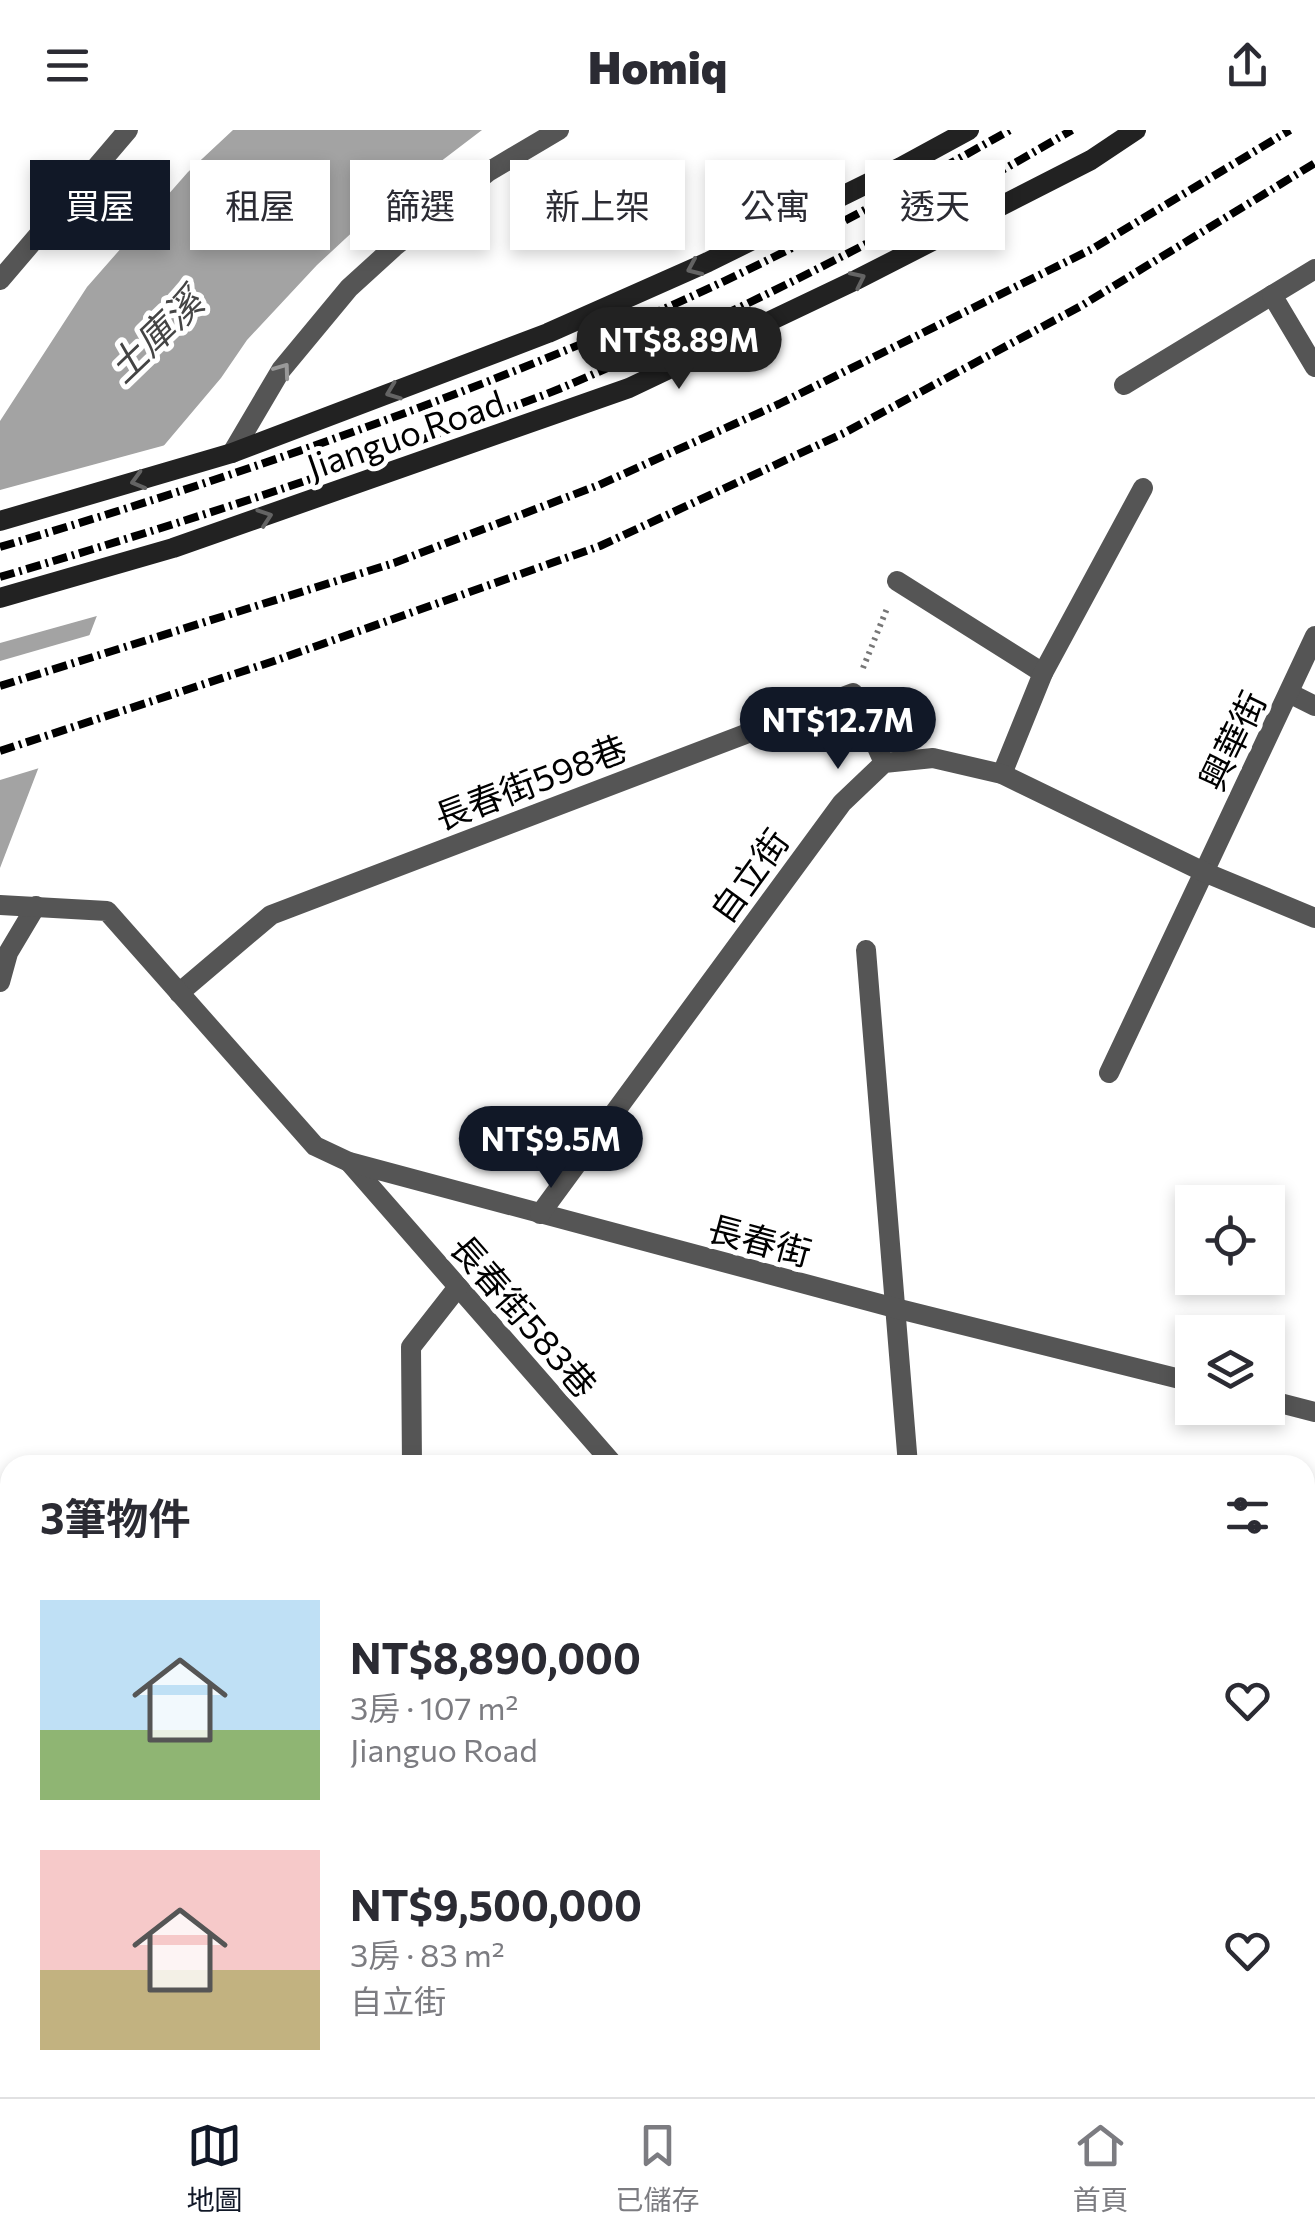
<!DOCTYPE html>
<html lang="zh-TW">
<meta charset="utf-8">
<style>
body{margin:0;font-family:Commissioner,"Noto Sans TC",sans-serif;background:#f7f7f7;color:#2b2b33;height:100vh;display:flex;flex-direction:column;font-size:38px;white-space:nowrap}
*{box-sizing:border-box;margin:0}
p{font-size:32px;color:#7c7c81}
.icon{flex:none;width:55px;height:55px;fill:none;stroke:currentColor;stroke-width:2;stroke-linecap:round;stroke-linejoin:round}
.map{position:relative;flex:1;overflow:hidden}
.side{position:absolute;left:0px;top:1325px;width:1315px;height:642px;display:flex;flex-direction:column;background:#fff;border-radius:30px 30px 0 0;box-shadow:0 5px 15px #0003}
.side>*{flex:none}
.hud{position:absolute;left:30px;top:30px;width:1255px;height:90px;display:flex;gap:20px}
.controls{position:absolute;left:1175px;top:1055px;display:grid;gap:20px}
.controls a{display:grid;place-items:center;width:110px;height:110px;border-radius:0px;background:#fff;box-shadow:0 5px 15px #0003;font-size:50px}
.price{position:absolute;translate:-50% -85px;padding:0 22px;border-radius:35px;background:#111827;color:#fff;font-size:32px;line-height:65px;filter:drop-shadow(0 2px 5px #0008)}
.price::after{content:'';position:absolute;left:50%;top:60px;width:30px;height:22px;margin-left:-15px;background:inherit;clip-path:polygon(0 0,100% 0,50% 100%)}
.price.current{background:#222;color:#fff}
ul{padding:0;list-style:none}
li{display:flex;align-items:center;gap:30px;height:250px;padding:0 40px}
li span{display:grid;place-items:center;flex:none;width:280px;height:200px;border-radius:0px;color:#555}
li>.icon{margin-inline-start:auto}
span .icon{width:120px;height:120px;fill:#fffc;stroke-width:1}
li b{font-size:42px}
h2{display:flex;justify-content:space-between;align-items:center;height:120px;padding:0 40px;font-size:42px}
.pill{padding:0 35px;border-radius:0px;background:#fff;box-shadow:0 5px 15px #0003;font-size:35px;line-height:90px}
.pill.current{background:#111827;color:#fff}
header{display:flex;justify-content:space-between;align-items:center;height:130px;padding:0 40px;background:#fff;font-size:45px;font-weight:800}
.dock{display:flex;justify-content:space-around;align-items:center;height:140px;border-top:2px solid #e1e1e2;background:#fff;font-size:28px;color:#7c7c81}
.dock a{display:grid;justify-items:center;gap:5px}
.dock .current{color:#111827}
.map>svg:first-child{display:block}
.water{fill:#a3a3a3}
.pier{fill:#fff}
.building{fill:#c4c4c4;filter:url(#shadow)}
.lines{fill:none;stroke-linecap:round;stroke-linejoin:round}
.path{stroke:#777;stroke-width:6;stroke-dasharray:2.5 5;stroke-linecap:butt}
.lane{stroke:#555;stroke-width:20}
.street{stroke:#555;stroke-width:20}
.secondary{stroke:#222;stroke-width:20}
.rail{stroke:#000;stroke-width:8;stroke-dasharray:15 5 2.5 5;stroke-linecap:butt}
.oneway{stroke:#646464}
.oneway2{stroke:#999}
.labels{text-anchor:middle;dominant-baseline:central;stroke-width:10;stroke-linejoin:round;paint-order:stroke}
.street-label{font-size:35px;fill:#000;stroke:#fff}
.water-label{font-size:38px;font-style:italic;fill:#444;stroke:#fff}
</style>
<header><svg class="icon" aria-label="menu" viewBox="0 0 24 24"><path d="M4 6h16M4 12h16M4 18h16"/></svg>Homiq<svg class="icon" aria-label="share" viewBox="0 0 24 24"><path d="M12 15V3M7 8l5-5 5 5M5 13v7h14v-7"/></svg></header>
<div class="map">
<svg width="1315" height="1967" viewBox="0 0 1315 1967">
<defs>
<filter id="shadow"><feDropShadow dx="-9" dy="9" stdDeviation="0" flood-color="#0004"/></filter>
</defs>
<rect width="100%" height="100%" fill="#fff"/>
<polygon class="water" points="233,0 482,0 373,83 317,135 247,210 221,248 161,319 0,738 0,291 87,157 188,42"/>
<g class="pier">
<polygon points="173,313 165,321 104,484 0,513 0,360"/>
<polygon points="97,503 46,636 0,650 0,531"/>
</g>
<polygon class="building" points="287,1958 350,1965 349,1967 286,1967"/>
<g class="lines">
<g class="path">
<polyline points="863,538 888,476"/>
<polyline points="0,1838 10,1925"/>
<polyline points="14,1958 15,1967"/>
</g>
<g class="lane">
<polyline points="1124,255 1315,139"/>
<polyline points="897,451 1043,543"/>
<polyline points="1289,563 1315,576"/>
<polyline points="1002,644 1043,543 1143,358"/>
<polyline points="866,820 908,1335"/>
<polyline points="0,852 8,823 36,776"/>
<polyline points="179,863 271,785 853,563 884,633"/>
<polyline points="1109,943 1204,742"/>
<polyline points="349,1032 614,1335"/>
<polyline points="412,1335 411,1217 458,1157"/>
<polyline points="0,1592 10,1588"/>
<polyline points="0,1605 10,1675"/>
<polyline points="1305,1748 1315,1747"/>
<polyline points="46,1958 47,1967"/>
<polyline points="1104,1958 1104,1967"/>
</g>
<g class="street">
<polyline points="0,150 128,0"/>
<polyline points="1272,165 1315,237"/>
<polyline points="232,323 281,240 349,158 394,117 488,42 559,0"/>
<polyline points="1204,742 1315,506"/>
<polyline points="0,775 107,781 315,1016 349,1032 895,1178 1192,1252"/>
<polyline points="540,1084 842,673 884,633 933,628 1002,644 1204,742 1315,788"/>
<polyline points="1268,1270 1315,1282"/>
</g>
<g class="secondary">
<polyline points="0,391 232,323 548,203 708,132 901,37 969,0"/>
<polyline points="0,468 173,418 629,258 856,150 1091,30 1136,0"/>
</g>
<g class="rail">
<path d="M0 417C226 350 451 272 668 177 785 125 898 63 1010 0"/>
<path d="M0 447C145 404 289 359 432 306 474 290 517 276 559 259 736 184 906 97 1072 0"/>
<polyline points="0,556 394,433 599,355 779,274 1092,119 1290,0"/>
<polyline points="0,621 274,531 600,416 844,303 1081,176 1315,33"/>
</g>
</g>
<defs><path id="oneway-chevron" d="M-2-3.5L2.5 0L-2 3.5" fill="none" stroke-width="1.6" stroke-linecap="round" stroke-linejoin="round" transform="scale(2.5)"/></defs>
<g class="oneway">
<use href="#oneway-chevron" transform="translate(694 138) rotate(156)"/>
<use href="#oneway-chevron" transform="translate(858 149) rotate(-26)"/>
<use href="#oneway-chevron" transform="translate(393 262) rotate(159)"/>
<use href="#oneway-chevron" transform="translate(138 351) rotate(164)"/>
<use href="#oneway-chevron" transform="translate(265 387) rotate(-19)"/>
</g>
<use class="oneway2" href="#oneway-chevron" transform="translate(283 240) rotate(-54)"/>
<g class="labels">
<g class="street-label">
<text transform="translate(405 303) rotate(-19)">Jianguo Road</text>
<text transform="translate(1231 610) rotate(-64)">興華街</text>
<text transform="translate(530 651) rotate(-21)">長春街598巷</text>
<text transform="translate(748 745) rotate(-54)">自立街</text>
<text transform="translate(760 1109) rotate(15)">長春街</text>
<text transform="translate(525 1185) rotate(49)">長春街583巷</text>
</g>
<g class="water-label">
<text transform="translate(154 204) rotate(-44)">土庫溪</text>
</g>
</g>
</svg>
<div class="controls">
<a><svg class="icon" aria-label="locate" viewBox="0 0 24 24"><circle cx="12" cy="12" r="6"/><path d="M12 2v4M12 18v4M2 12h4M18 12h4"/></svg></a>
<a><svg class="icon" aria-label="layers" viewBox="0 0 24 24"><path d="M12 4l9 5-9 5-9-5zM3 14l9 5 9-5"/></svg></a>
</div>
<b class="price current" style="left:679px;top:262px">NT$8.89M</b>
<b class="price" style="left:838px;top:642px">NT$12.7M</b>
<b class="price" style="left:551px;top:1061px">NT$9.5M</b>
<div class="hud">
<a class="pill current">買屋</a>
<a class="pill">租屋</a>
<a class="pill">篩選</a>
<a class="pill">新上架</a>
<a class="pill">公寓</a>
<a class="pill">透天</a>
</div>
<section class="side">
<h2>3筆物件<svg class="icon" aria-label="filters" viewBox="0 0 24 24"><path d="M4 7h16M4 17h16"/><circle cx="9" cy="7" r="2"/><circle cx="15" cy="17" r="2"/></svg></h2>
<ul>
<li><span style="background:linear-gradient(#bfe0f5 65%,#8fb573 0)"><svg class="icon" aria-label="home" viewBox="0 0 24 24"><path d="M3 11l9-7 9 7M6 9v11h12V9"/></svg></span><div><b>NT$8,890,000</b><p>3房 · 107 m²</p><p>Jianguo Road</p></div><svg class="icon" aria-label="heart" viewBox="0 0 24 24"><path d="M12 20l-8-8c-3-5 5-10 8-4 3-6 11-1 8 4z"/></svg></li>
<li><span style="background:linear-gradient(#f6c9c9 60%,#c2b280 0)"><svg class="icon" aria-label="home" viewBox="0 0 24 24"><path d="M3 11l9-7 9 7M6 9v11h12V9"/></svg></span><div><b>NT$9,500,000</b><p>3房 · 83 m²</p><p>自立街</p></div><svg class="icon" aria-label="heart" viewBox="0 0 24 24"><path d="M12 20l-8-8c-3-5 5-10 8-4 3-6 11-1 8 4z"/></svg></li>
</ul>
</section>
</div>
<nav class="dock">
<a class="current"><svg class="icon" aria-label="map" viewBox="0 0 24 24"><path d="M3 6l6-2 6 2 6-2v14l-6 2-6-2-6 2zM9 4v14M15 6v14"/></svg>地圖</a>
<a><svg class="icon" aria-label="saved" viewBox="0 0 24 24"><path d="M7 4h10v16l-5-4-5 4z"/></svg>已儲存</a>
<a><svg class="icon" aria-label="home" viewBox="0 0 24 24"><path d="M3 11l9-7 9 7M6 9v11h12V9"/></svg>首頁</a>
</nav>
